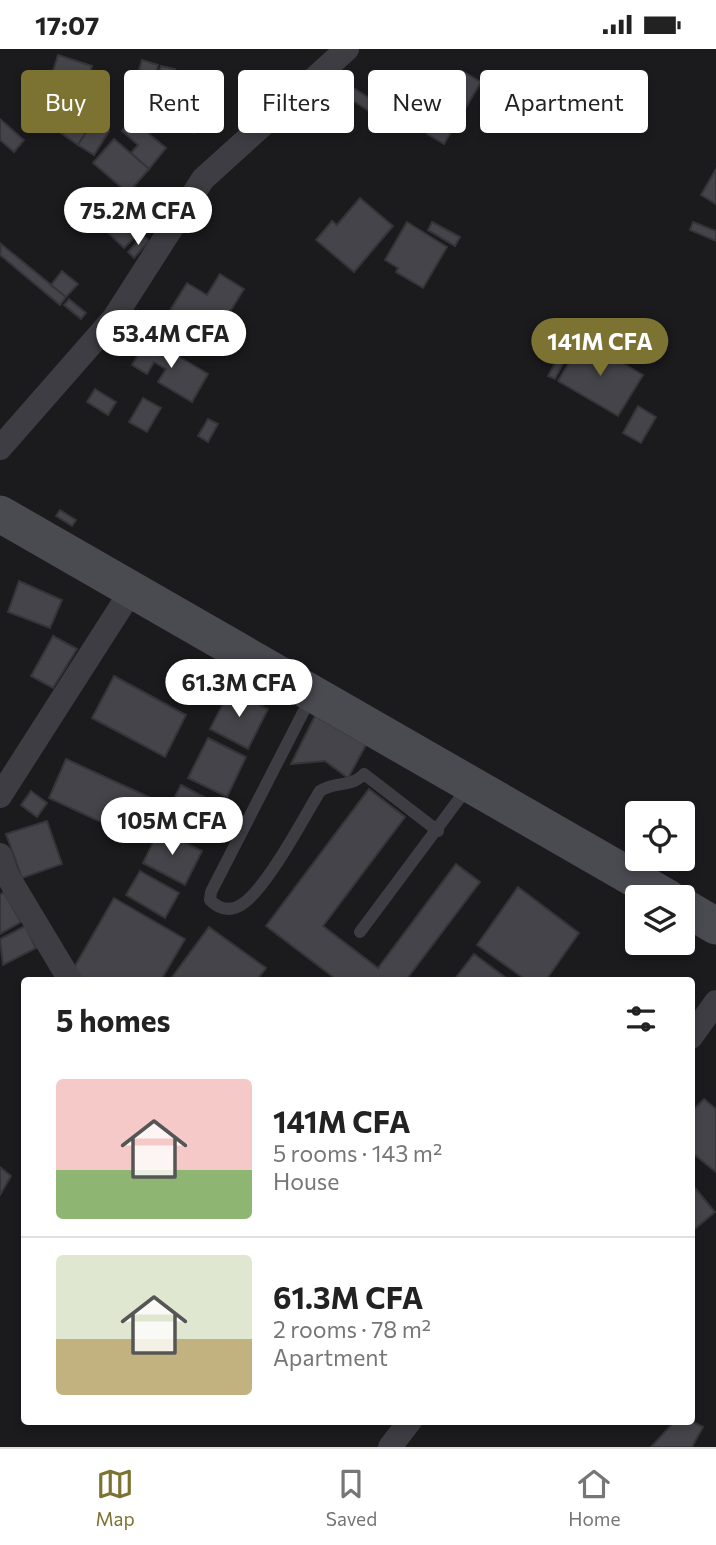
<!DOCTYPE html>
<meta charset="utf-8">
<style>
body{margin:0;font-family:Commissioner,sans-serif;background:#f2f2f2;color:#222;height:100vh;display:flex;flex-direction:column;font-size:26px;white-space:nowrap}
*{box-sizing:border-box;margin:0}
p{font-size:23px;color:#767676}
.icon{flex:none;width:38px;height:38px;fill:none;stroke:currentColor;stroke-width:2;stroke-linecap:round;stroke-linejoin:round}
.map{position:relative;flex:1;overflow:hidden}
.drawer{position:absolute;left:21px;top:928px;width:674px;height:448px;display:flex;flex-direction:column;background:#fff;border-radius:7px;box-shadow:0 4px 10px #0003}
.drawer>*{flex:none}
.top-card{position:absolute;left:21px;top:21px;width:676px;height:63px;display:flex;gap:14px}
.buttons{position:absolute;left:625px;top:752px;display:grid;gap:14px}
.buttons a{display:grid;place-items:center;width:70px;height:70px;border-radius:7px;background:#fff;box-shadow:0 4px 10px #0003;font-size:35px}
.price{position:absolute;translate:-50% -60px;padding:0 16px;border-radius:24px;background:#fff;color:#222;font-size:23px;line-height:46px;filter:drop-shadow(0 2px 4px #0008)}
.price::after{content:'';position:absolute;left:50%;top:42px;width:21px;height:16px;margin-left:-10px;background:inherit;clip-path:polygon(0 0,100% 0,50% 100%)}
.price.active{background:#7c7231;color:#fff}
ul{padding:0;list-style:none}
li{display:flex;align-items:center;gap:21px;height:175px;padding:0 35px}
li+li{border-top:2px solid #e0e0e0}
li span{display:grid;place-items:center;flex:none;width:196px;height:140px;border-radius:7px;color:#555}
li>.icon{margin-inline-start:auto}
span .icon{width:84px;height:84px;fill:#fffc;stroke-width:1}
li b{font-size:30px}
h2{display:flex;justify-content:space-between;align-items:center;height:84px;padding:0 35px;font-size:30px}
.pill{padding:0 24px;border-radius:7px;background:#fff;box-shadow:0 4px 10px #0003;font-size:24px;line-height:63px}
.pill.active{background:#7c7231;color:#fff}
.status{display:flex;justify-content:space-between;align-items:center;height:49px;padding:0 35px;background:#fff;direction:ltr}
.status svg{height:19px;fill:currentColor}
.dock{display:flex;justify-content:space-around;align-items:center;height:98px;border-top:2px solid #e0e0e0;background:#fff;font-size:19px;color:#767676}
.dock a{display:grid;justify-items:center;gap:4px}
.dock .active{color:#7c7231}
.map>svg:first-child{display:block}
.building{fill:#45444a;stroke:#353438;stroke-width:2}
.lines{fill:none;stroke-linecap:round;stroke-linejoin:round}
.lane{stroke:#3e3d43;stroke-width:12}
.street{stroke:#3e3d43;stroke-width:24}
.secondary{stroke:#4a4a51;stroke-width:37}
</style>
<div class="status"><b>17:07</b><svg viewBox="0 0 49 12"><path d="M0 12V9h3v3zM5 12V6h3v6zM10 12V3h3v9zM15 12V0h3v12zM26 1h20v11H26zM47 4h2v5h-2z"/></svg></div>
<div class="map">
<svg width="716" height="1398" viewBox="0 0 716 1398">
<rect width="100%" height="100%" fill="#1b1a1d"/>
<g class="building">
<polygon points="58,6 92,17 86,34 82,33 78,45 72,43 70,50 47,42"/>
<polygon points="142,11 158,16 156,25 139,21"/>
<polygon points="161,17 175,20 172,30 158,27"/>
<polygon points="464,23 481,33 444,95 427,85"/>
<polygon points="152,28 170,33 165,53 146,47"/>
<polygon points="200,28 220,39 216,46 222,50 211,68 205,65 194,84 175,73"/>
<polygon points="341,31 382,57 375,66 335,40"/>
<polygon points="610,31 615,36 602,48 597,43"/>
<polygon points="135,49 149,52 146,63 132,60"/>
<polygon points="152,53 168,57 165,68 150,64"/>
<polygon points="77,61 93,72 78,96 61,84"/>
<polygon points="0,70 24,91 14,103 0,91"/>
<polygon points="132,71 166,99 149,120 131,104 138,96 122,82"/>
<polygon points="93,72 109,82 94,106 78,96"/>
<polygon points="114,90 149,120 128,144 93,114"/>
<polygon points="716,120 716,155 701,146"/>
<polygon points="360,149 393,177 354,223 316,191 332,172 337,176"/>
<polygon points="107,154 139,184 124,199 93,169"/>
<polygon points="407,173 447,198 423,239 396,223 398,219 385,211"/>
<polygon points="432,173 460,188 455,197 428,181"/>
<polygon points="693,173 716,182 716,192 690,181"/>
<polygon points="143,186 149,192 134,209 128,203"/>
<polygon points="1,195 66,248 60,256 0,206"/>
<polygon points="62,222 78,235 66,248 51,236"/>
<polygon points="220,225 244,240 205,303 161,276 187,234 207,246"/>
<polygon points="69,250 86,264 81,270 64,256"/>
<polygon points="148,289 208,325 192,353 158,333 166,320 154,313 147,325 132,316"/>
<polygon points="583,290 643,326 618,367 558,332"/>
<polygon points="560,305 566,309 555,330 548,327"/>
<polygon points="95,340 116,353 108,366 87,353"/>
<polygon points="143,349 161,359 147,383 129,373"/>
<polygon points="638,357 656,368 641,394 623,384"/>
<polygon points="208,370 218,375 208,393 198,387"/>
<polygon points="60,461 76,471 72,477 56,467"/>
<polygon points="19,532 62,551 50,579 8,563"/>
<polygon points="53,587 77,600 53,639 31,627"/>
<polygon points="114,627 186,666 165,708 92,669"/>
<polygon points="230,641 268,660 248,700 210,680"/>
<polygon points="315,667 366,696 348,729 325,712 291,715"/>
<polygon points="208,689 246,708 227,748 188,729"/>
<polygon points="66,710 151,749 133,788 49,749"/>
<polygon points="181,736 221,757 204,792 163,771"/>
<polygon points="369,740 405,768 323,877 378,919 456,815 480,833 406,931 337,931 266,877"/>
<polygon points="31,742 47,754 37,768 21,756"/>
<polygon points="47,772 62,815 22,829 6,785"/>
<polygon points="159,781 202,802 185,836 143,814"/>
<polygon points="140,822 179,844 165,869 126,846"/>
<polygon points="518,838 579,884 546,931 526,931 477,896"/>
<polygon points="4,843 21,873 0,885 0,846"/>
<polygon points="114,849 185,890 161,931 83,931 71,924"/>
<polygon points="25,877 36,899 3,916 0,890"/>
<polygon points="209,878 266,919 257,931 170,931"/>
<polygon points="474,905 509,931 454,931"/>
<polygon points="704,1050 716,1060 716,1123 691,1103 691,1063"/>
<polygon points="0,1118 11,1127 0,1146"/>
<polygon points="691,1134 715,1163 691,1183"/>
<polygon points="675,1372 691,1372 703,1378 692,1398 651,1398"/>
</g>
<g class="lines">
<g class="lane">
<path d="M312 646 211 843 210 851C218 859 228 863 239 857 264 845 304 768 320 742 335 732 351 739 364 725L438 782"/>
<polyline points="360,883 468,738"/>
</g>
<g class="street">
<polyline points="0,399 114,269 203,130 347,0"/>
<polyline points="0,747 133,539"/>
<polyline points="0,806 7,826 70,931"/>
<polyline points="691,988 716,953"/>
<polyline points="390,1398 410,1372"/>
</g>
<g class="secondary">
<polyline points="0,465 668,849"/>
<polyline points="682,857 716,877"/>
</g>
</g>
</svg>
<div class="buttons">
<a><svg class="icon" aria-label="locate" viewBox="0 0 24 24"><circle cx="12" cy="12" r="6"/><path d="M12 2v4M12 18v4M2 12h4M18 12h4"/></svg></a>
<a><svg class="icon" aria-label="layers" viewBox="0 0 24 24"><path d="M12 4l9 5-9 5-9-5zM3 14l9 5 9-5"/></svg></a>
</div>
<b class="price" style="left:138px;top:198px">75.2M CFA</b>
<b class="price" style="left:171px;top:321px">53.4M CFA</b>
<b class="price active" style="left:600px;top:329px">141M CFA</b>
<b class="price" style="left:239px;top:670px">61.3M CFA</b>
<b class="price" style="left:172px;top:808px">105M CFA</b>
<div class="top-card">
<a class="pill active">Buy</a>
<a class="pill">Rent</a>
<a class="pill">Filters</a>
<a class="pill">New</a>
<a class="pill">Apartment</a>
</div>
<section class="drawer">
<h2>5 homes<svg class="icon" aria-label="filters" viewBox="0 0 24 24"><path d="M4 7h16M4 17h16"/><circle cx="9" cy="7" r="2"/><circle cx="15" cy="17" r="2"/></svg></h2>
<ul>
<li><span style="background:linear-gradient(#f6c9c9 65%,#8fb573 0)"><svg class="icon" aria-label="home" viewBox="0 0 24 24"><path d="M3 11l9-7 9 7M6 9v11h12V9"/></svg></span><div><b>141M CFA</b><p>5 rooms · 143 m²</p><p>House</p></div></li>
<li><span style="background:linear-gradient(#dfe7d0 60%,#c2b280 0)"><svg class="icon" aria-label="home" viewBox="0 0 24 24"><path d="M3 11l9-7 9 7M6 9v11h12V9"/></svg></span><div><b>61.3M CFA</b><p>2 rooms · 78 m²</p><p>Apartment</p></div></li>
</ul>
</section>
</div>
<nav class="dock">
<a class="active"><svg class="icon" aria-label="map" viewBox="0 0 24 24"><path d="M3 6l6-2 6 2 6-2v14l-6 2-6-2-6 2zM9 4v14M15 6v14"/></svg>Map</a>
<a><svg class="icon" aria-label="saved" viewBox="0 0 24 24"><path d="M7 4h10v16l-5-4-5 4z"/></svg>Saved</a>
<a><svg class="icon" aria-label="home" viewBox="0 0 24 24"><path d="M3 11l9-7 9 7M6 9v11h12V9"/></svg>Home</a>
</nav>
